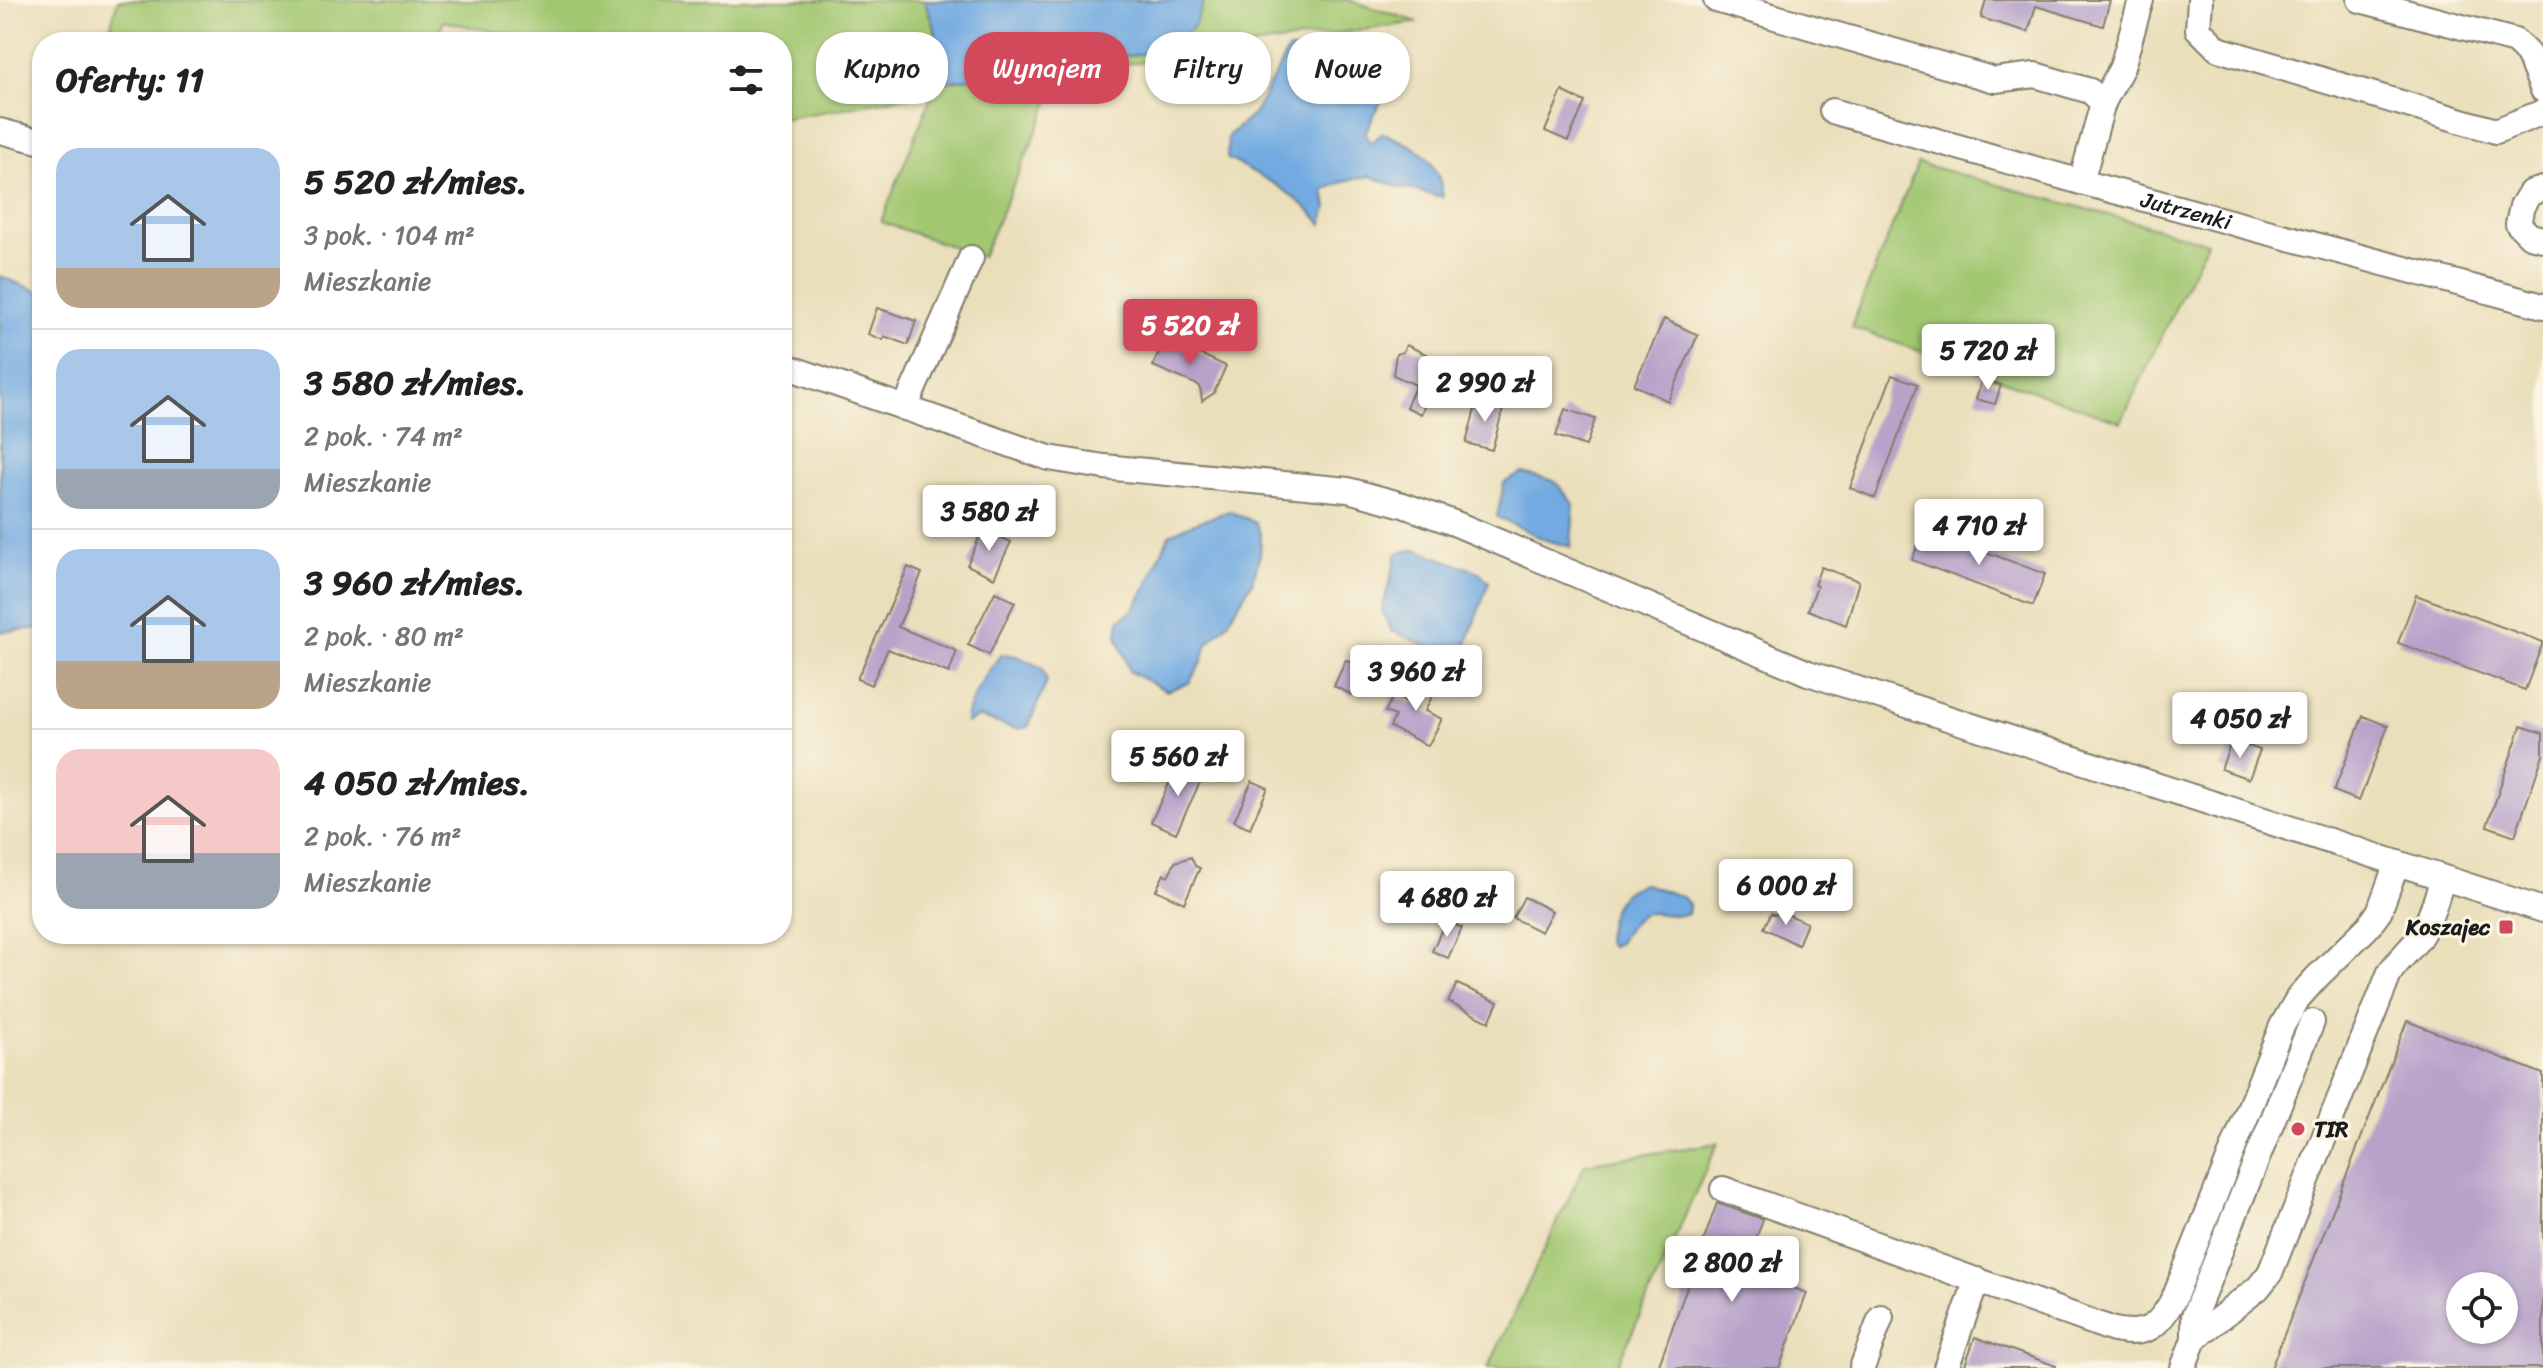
<!DOCTYPE html>
<html lang="pl">
<meta charset="utf-8">
<style>
body{margin:0;font-family:Sriracha,sans-serif;background:#f6f6f6;color:#222;height:100vh;display:flex;flex-direction:column;font-size:30px;white-space:nowrap}
*{box-sizing:border-box;margin:0}
p{font-size:26px;color:#767676}
.icon{flex:none;width:44px;height:44px;fill:none;stroke:currentColor;stroke-width:2;stroke-linecap:round;stroke-linejoin:round}
.map{position:relative;flex:1;overflow:hidden}
.side{position:absolute;left:32px;top:32px;width:760px;height:912px;display:flex;flex-direction:column;background:#fff;border-radius:32px;box-shadow:0 2px 6px #0004}
.side>*{flex:none}
.hud{position:absolute;left:816px;top:32px;width:760px;height:72px;display:flex;gap:16px}
.tools{position:absolute;left:2446px;top:1272px;display:grid;gap:16px}
.tools a{display:grid;place-items:center;width:72px;height:72px;border-radius:50%;background:#fff;box-shadow:0 2px 6px #0004;font-size:40px}
.price{position:absolute;translate:-50% -68px;padding:0 18px;border-radius:8px;background:#fff;color:#222;font-size:26px;line-height:52px;filter:drop-shadow(0 2px 4px #0008)}
.price::after{content:'';position:absolute;left:50%;top:48px;width:24px;height:18px;margin-left:-12px;background:inherit;clip-path:polygon(0 0,100% 0,50% 100%)}
.price.active{background:#d1495b;color:#fff}
ul{padding:0;list-style:none}
li{display:flex;align-items:center;gap:24px;height:200px;padding:0 24px}
li+li{border-top:2px solid #e0e0e0}
li span{display:grid;place-items:center;flex:none;width:224px;height:160px;border-radius:24px;color:#555}
li>.icon{margin-inline-start:auto}
span .icon{width:96px;height:96px;fill:#fffc;stroke-width:1}
li b{font-size:34px}
h2{display:flex;justify-content:space-between;align-items:center;height:96px;padding:0 24px;font-size:34px}
.pill{padding:0 28px;border-radius:32px;background:#fff;box-shadow:0 2px 6px #0004;font-size:28px;line-height:72px}
.pill.active{background:#d1495b;color:#fff}
.map>svg:first-child{display:block}
.green{fill:#a2c771;stroke:#5f7246;stroke-width:2}
.water{fill:#72aae1;stroke:#47637e;stroke-width:2}
.building{fill:#b7a3ca;fill-rule:evenodd}
.lines{fill:none;stroke-linecap:round;stroke-linejoin:round}
.minor-casing{stroke:#837e6c;stroke-width:28}
.minor{stroke:#fff;stroke-width:24}
.poi-dot{fill:#d1495b;stroke:#fcf5e5;stroke-width:3}
.labels{text-anchor:middle;dominant-baseline:central;stroke-width:6;stroke-linejoin:round;paint-order:stroke}
.street-label{font-size:22px;fill:#1c1c1c;stroke:#fcf5e5}
.poi-label{font-size:22px;font-weight:bold;fill:#1c1c1c;stroke:#fcf5e5;text-anchor:end}
</style>
<div class="map">
<svg width="2543" height="1368" viewBox="0 0 2543 1368">
<rect width="100%" height="100%" fill="#fcf5e5"/>
<filter id="ink" filterUnits="userSpaceOnUse"><feTurbulence type="fractalNoise" baseFrequency=".0125" numOctaves="2"/><feDisplacementMap in="SourceGraphic" scale="16" xChannelSelector="R" yChannelSelector="G"/><feConvolveMatrix kernelMatrix="1 2 1 2 8 2 1 2 1" color-interpolation-filters="sRGB"/></filter>
<filter id="wash" filterUnits="userSpaceOnUse"><feTurbulence type="fractalNoise" baseFrequency=".006" numOctaves="4" result="noise"/><feDisplacementMap in="SourceGraphic" scale="32" xChannelSelector="R" yChannelSelector="G"/><feGaussianBlur stdDeviation="1.8" result="paint"/><feColorMatrix in="noise" values="0 0 0 0 0 0 0 0 0 0 0 0 0 0 0 0 0 1.4 0 .05"/><feComposite in="paint" operator="in"/></filter>
<g filter="url(#wash)">
<rect width="100%" height="100%" fill="#eadfbb"/>
<g class="green">
<polygon points="118,0 924,0 936,32 937,83 1153,52 1204,2 1202,0 1348,0 1418,22 1062,73 982,257 881,222 933,92 782,119 782,42 544,42 443,21 437,42 106,42"/>
<polygon points="1918,163 2207,242 2121,422 1851,327"/>
<polygon points="1718,1143 1616,1368 1488,1368 1585,1164"/>
</g>
<g class="water">
<polygon points="924,0 1202,0 1204,2 1193,28 1153,52 936,83 936,32"/>
<path d="M1288 50 1386 51 1402 60 1365 133 1371 143 1383 133C1418 147 1438 157 1443 197L1398 187 1370 176 1344 181 1324 190 1327 208 1322 224C1294 191 1264 178 1227 158L1228 136 1255 113Z"/>
<polygon points="0,276 42,293 42,628 0,632"/>
<polygon points="1522,473 1555,481 1574,504 1571,547 1546,540 1497,517 1504,483"/>
<polygon points="1229,511 1256,523 1261,536 1260,555 1252,582 1227,624 1207,644 1202,662 1189,683 1167,691 1130,672 1117,636 1119,620 1133,610 1147,586 1169,535 1189,525"/>
<polygon points="1415,549 1479,572 1489,582 1464,651 1439,651 1392,631 1382,611 1397,553"/>
<path d="M1001 654 1017 656 1042 668 1047 681 1028 727 1016 729 978 717 966 723C964 705 990 669 1001 654Z"/>
<path d="M1645 884 1683 897 1689 905 1688 914C1645 919 1646 897 1619 943L1611 946 1606 942C1608 915 1616 889 1645 884Z"/>
</g>
<g id="blocks">
<g class="building">
<polygon points="1986,0 2110,0 2103,26 2036,6 2028,32 1981,18"/>
<polygon points="1562,91 1585,102 1568,141 1545,131"/>
<polygon points="877,308 916,321 908,345 884,336 883,340 868,334"/>
<polygon points="1664,319 1698,335 1668,401 1634,385"/>
<polygon points="1165,338 1226,366 1214,393 1202,401 1200,386 1153,366"/>
<polygon points="1406,345 1441,361 1428,389 1432,390 1421,414 1406,407 1416,385 1393,375 1396,354 1403,352"/>
<polygon points="1892,375 1918,384 1875,498 1850,488"/>
<polygon points="1982,379 2001,385 1995,404 1976,399"/>
<polygon points="1478,398 1504,405 1492,450 1466,443"/>
<polygon points="1565,409 1595,419 1586,446 1556,436"/>
<polygon points="983,529 1011,542 994,578 967,565"/>
<polygon points="1924,529 2045,574 2033,606 1912,560"/>
<polygon points="908,567 922,573 898,627 957,651 949,673 888,649 871,685 857,679"/>
<polygon points="1821,567 1859,581 1846,625 1808,610 1817,586 1814,585"/>
<polygon points="995,592 1015,602 989,655 968,645"/>
<polygon points="2416,595 2543,642 2525,690 2398,643"/>
<polygon points="1346,660 1364,668 1352,695 1334,686"/>
<polygon points="1427,673 1440,679 1425,711 1442,719 1428,746 1390,727 1395,716 1385,712 1393,696 1412,704"/>
<polygon points="2363,716 2388,726 2359,801 2334,791"/>
<polygon points="2521,726 2543,733 2543,755 2515,836 2487,826"/>
<polygon points="2232,740 2260,750 2249,779 2221,769"/>
<polygon points="1179,762 1204,774 1176,833 1151,822"/>
<polygon points="1252,781 1268,788 1250,828 1234,821"/>
<polygon points="1191,857 1195,866 1200,868 1184,903 1156,890 1164,874 1168,876 1175,862"/>
<polygon points="1524,897 1552,911 1541,932 1513,918"/>
<polygon points="1778,910 1807,923 1798,945 1764,928 1771,913 1776,915"/>
<polygon points="1446,920 1462,928 1448,958 1432,951"/>
<polygon points="1457,984 1498,1002 1489,1022 1448,1002"/>
<path d="M2407 1021 2543 1074V1368H2271ZM2460 1286H2504V1330H2460Z"/>
<polygon points="1717,1203 1763,1219 1745,1270 1807,1293 1779,1368 1658,1368"/>
<polygon points="1975,1337 2056,1366 2056,1368 1964,1368"/>
</g>
</g>
</g>
<g filter="url(#ink)">
<use href="#blocks" fill-opacity="0" stroke="#837e6c" stroke-width="2"/>
<g class="lines">
<defs>
<g id="minor">
<polyline points="1716,0 1995,80 2035,75 2090,91 2103,103 2081,182"/>
<polyline points="2200,0 2198,29 2218,49 2496,131 2543,112"/>
<polyline points="2360,0 2515,41 2528,54 2543,90"/>
<polyline points="2103,103 2122,67 2141,0"/>
<path id="s1" d="M1832 111 2081 182 2543 306"/>
<polyline points="0,131 42,142"/>
<polyline points="2543,189 2530,193 2522,206 2518,224 2530,236 2543,239"/>
<polyline points="782,365 1049,458 1104,467 1348,490 1403,505 1454,523 1808,673 2543,910"/>
<polyline points="905,408 971,258"/>
<path d="M1723 1189 2114 1330C2147 1337 2159 1326 2174 1298L2282 1026 2298 998 2317 977 2369 926 2379 912 2397 863"/>
<polyline points="2194,1339 2194,1316 2312,1022"/>
<polyline points="1862,1368 1881,1317"/>
<polyline points="1946,1368 1977,1280"/>
<path d="M2183 1368 2194 1339 2258 1288 2270 1273 2390 972C2398 960 2410 950 2419 938 2431 920 2436 898 2443 878"/>
</g>
</defs>
<use href="#minor" class="minor-casing"/>
<use href="#minor" class="minor"/>
</g>
</g>
<g class="poi-dot">
<rect x="2498" y="919" width="16" height="16" rx="4"/>
<circle cx="2298" cy="1129" r="8"/>
</g>
<g class="labels">
<g class="street-label">
<text stroke="none"><textPath href="#s1" startOffset="368">Jutrzenki</textPath></text>
</g>
<g class="poi-label">
<text x="2490" y="927">Koszajec</text>
<text x="2314" y="1129" text-anchor="start">TIR</text>
</g>
</g>
</svg>
<div class="tools">
<a><svg class="icon" aria-label="locate" viewBox="0 0 24 24"><circle cx="12" cy="12" r="6"/><path d="M12 2v4M12 18v4M2 12h4M18 12h4"/></svg></a>
</div>
<b class="price active" style="left:1190px;top:367px">5 520 zł</b>
<b class="price" style="left:1988px;top:392px">5 720 zł</b>
<b class="price" style="left:1485px;top:424px">2 990 zł</b>
<b class="price" style="left:989px;top:553px">3 580 zł</b>
<b class="price" style="left:1979px;top:567px">4 710 zł</b>
<b class="price" style="left:1416px;top:713px">3 960 zł</b>
<b class="price" style="left:2240px;top:760px">4 050 zł</b>
<b class="price" style="left:1178px;top:798px">5 560 zł</b>
<b class="price" style="left:1786px;top:927px">6 000 zł</b>
<b class="price" style="left:1447px;top:939px">4 680 zł</b>
<b class="price" style="left:1732px;top:1304px">2 800 zł</b>
<div class="hud">
<a class="pill">Kupno</a>
<a class="pill active">Wynajem</a>
<a class="pill">Filtry</a>
<a class="pill">Nowe</a>
</div>
<section class="side">
<h2>Oferty: 11<svg class="icon" aria-label="filters" viewBox="0 0 24 24"><path d="M4 7h16M4 17h16"/><circle cx="9" cy="7" r="2"/><circle cx="15" cy="17" r="2"/></svg></h2>
<ul>
<li><span style="background:linear-gradient(#a9c7e8 75%,#b9a48a 0)"><svg class="icon" aria-label="home" viewBox="0 0 24 24"><path d="M3 11l9-7 9 7M6 9v11h12V9"/></svg></span><div><b>5 520 zł/mies.</b><p>3 pok. · 104 m²</p><p>Mieszkanie</p></div></li>
<li><span style="background:linear-gradient(#a9c7e8 75%,#9aa5b1 0)"><svg class="icon" aria-label="home" viewBox="0 0 24 24"><path d="M3 11l9-7 9 7M6 9v11h12V9"/></svg></span><div><b>3 580 zł/mies.</b><p>2 pok. · 74 m²</p><p>Mieszkanie</p></div></li>
<li><span style="background:linear-gradient(#a9c7e8 70%,#b9a48a 0)"><svg class="icon" aria-label="home" viewBox="0 0 24 24"><path d="M3 11l9-7 9 7M6 9v11h12V9"/></svg></span><div><b>3 960 zł/mies.</b><p>2 pok. · 80 m²</p><p>Mieszkanie</p></div></li>
<li><span style="background:linear-gradient(#f6c9c9 65%,#9aa5b1 0)"><svg class="icon" aria-label="home" viewBox="0 0 24 24"><path d="M3 11l9-7 9 7M6 9v11h12V9"/></svg></span><div><b>4 050 zł/mies.</b><p>2 pok. · 76 m²</p><p>Mieszkanie</p></div></li>
</ul>
</section>
</div>
